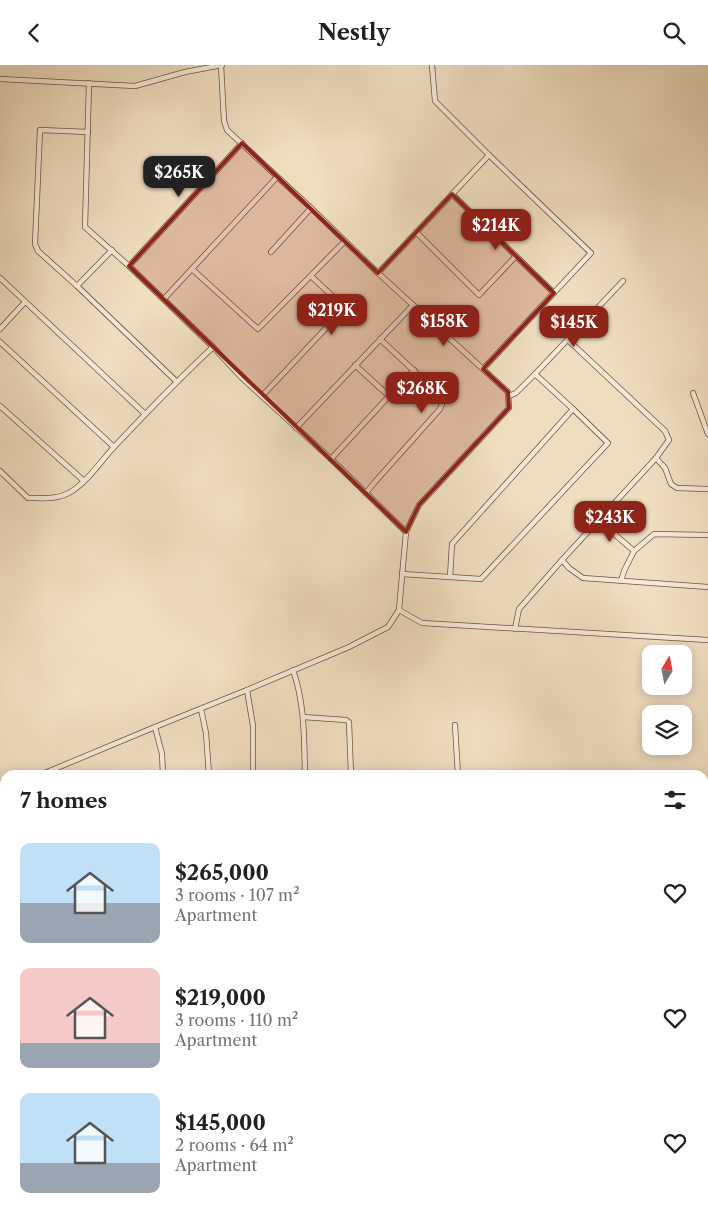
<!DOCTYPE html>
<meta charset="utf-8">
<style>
body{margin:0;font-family:"Libre Caslon Text",serif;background:#f6f6f6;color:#202124;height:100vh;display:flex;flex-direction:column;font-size:19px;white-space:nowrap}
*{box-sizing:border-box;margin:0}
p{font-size:16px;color:#757577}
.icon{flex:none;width:28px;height:28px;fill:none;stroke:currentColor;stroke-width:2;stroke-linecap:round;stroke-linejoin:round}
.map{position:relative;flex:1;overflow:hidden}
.drawer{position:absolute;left:0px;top:705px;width:709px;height:445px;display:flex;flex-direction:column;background:#fff;border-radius:15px 15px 0 0;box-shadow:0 2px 12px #0003}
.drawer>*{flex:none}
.needle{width:32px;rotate:10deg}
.fabs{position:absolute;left:642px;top:580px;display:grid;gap:10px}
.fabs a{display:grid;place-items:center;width:50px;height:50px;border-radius:10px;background:#fff;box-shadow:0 2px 12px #0003;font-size:25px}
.price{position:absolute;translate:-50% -42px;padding:0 11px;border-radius:10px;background:#8f2418;color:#fff;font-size:16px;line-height:32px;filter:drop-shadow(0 1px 2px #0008)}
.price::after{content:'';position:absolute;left:50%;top:30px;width:15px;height:11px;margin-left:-8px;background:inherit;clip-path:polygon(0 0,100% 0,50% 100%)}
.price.active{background:#222;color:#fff}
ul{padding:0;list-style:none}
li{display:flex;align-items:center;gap:15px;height:125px;padding:0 20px}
li span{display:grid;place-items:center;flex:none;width:140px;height:100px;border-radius:10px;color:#555}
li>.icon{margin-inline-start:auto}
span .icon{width:60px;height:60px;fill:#fffc;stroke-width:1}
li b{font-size:21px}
h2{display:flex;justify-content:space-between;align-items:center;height:60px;padding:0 20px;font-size:21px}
header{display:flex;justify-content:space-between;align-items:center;height:65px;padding:0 20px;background:#fff;font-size:22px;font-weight:700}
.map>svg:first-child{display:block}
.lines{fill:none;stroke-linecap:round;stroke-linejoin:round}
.street-casing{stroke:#6b5540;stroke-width:6}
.street{stroke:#f5e9d6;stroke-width:4.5}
.marked{fill:#8f2418;fill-opacity:0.2;stroke:#8f2418;stroke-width:4;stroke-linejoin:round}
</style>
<header><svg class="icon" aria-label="back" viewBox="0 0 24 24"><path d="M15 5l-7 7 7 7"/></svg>Nestly<svg class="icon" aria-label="search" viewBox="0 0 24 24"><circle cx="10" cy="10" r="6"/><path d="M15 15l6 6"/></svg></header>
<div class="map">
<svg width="708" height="1150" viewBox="0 0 708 1150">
<rect width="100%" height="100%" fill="#efddc0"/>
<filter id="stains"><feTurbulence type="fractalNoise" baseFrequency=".004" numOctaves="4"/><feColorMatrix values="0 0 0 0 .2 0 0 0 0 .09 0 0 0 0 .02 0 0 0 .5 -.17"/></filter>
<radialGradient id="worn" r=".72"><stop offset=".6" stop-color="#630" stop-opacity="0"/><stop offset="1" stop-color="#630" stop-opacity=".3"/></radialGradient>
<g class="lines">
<defs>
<g id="street">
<polyline points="432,0 435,36 489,90"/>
<polyline points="0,14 135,21 185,7 222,0"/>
<polyline points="89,18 85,162 129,201 213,282 241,312 331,394 406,467"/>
<polyline points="88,67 40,65 35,179 38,186 77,221 177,317"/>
<polyline points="452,129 554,228"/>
<polyline points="416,167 479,230 516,191"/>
<polyline points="271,187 311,143"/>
<polyline points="129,201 242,78"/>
<polyline points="192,204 258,264 345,176"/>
<polyline points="378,208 489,90 591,188 483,304"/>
<polyline points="0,213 145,349"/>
<polyline points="77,221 112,185"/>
<polyline points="164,234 277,112"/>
<polyline points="0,264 25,237"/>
<polyline points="0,277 114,382"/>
<polyline points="355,300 389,331"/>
<polyline points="693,328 708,369"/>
<polyline points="262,331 345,243 311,211"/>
<polyline points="509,331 516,328 535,309 623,216"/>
<polyline points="0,341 84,416"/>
<polyline points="296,363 413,240"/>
<polyline points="656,393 665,403 671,419 677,423 708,424"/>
<polyline points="331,394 389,331 414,305"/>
<path d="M0 406 28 433C44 433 58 435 72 426 88 416 101 396 114 382 146 348 179 314 213 282"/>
<polyline points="366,428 374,418 440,344 444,334 380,274"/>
<polyline points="598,455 634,486"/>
<polyline points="562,495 569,503 583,513 708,522"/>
<polyline points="402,509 481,514 608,378 573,344 535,309"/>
<polyline points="450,512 452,479 573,344"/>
<polyline points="621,516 624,506 634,486 654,469 708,470"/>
<polyline points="399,545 422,558 708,575"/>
<polyline points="515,564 519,544 562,495 656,393 669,375 665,366 568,275"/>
<path d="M293 605C305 639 304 674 305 710"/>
<polyline points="247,625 253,661 253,710"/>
<polyline points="201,644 206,668 209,710"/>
<polyline points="303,652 346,655 349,657 351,710"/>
<polyline points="455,660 458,710"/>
<polyline points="155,662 162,689 163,710"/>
<polyline points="40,710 155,662 247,625 349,582 388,562 399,545 406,467 419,440 509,343 508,327 378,208 311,143 227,65 224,56 221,0"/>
<polyline points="0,727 5,725"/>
<polyline points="0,823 5,835"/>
<polyline points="704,857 708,856"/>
<polyline points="0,876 5,873"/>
<polyline points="0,927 5,924"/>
<polyline points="0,988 5,985"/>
<polyline points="0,1043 5,1056"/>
<polyline points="115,1145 115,1150"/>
<polyline points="157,1145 157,1150"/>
<polyline points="339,1145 340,1150"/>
<polyline points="538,1145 538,1150"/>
<polyline points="93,1150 94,1145"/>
<polyline points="293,1150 293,1145"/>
<polyline points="569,1150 569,1145"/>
</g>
</defs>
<use href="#street" class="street-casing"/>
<use href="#street" class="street"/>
</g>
<path class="marked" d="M242 78 378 208 452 129 554 228 483 304 508 327 509 343 419 440 406 467 129 201Z"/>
<rect width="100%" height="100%" filter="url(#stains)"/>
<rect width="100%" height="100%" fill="url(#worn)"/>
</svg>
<div class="fabs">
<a><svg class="needle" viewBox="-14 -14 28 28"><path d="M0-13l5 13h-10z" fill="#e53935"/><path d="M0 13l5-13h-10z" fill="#757577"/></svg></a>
<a><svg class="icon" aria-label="layers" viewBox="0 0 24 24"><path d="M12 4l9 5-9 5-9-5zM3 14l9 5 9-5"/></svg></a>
</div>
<b class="price active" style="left:179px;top:133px">$265K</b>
<b class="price" style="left:496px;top:186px">$214K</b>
<b class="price" style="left:332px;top:271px">$219K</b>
<b class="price" style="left:444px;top:282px">$158K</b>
<b class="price" style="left:574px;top:283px">$145K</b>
<b class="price" style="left:422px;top:349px">$268K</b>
<b class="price" style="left:610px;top:478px">$243K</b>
<section class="drawer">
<h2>7 homes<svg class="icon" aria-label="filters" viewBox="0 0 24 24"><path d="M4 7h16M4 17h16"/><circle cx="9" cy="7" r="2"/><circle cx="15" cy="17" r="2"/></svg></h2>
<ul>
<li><span style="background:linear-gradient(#bfe0f5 60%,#9aa5b1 0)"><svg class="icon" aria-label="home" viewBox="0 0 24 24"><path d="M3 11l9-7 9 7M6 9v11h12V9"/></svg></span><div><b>$265,000</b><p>3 rooms · 107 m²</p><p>Apartment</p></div><svg class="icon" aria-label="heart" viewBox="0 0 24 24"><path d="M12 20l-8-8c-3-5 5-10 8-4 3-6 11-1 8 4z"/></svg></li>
<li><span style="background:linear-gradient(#f6c9c9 75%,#9aa5b1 0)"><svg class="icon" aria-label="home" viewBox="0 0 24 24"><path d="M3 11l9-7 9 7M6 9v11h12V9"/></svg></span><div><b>$219,000</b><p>3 rooms · 110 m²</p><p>Apartment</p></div><svg class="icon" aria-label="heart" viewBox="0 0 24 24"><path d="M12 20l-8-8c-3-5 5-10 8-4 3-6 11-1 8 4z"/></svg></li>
<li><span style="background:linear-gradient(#bfe0f5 70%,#9aa5b1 0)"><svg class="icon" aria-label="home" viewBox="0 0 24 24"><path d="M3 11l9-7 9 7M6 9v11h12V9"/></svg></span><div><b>$145,000</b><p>2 rooms · 64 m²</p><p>Apartment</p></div><svg class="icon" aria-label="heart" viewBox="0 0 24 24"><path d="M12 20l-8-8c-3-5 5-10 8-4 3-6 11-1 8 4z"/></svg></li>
</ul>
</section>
</div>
